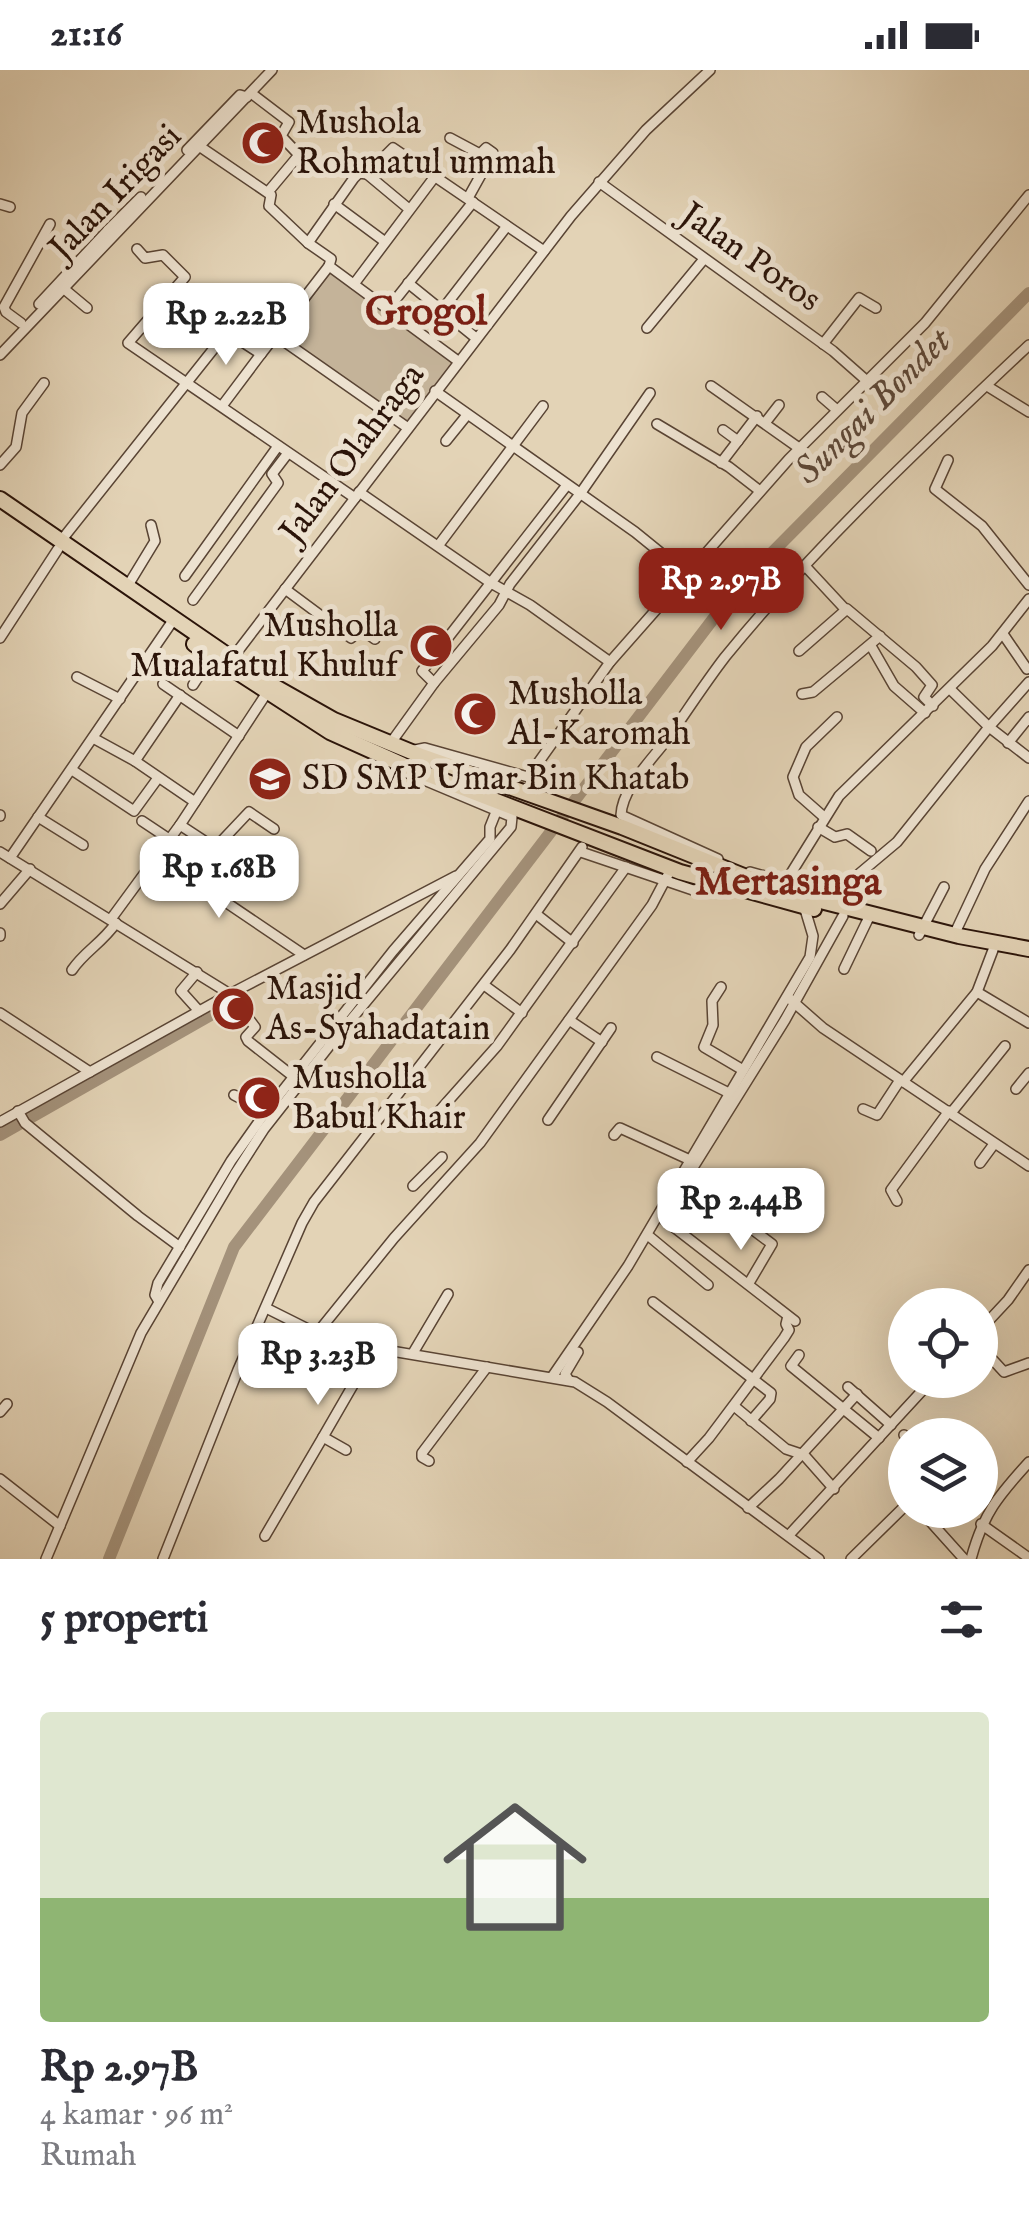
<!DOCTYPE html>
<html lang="id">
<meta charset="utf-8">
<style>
body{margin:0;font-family:"IM FELL English",serif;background:#f2f2f3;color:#2b2b33;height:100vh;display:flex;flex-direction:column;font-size:38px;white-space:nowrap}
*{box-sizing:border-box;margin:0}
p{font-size:32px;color:#7c7c81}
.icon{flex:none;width:55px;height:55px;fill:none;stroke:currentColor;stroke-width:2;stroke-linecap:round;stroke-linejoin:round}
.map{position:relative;height:1489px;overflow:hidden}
.sheet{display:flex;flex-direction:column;background:#fff;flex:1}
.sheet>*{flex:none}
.buttons{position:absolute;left:888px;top:1218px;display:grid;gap:20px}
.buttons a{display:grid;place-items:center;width:110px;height:110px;border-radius:50%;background:#fff;box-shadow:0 10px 40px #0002;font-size:50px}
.price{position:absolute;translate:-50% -85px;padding:0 22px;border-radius:20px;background:#fff;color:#222;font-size:32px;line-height:65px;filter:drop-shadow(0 2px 5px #0008)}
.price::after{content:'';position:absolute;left:50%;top:60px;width:30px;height:22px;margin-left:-15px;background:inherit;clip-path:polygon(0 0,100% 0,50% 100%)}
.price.current{background:#8f2418;color:#fff}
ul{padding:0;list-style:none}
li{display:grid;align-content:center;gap:20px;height:530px;padding:0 40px}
li span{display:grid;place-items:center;height:310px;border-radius:10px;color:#555}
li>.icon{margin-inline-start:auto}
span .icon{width:180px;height:180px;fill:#fffc;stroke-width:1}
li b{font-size:42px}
h2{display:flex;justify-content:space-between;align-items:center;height:120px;padding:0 40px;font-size:42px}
.status{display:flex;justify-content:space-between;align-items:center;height:70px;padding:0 50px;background:#fff;direction:ltr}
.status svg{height:28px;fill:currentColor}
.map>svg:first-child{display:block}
.green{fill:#c4b399;stroke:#786451;stroke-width:2.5}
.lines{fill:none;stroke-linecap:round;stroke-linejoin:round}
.river{stroke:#a4927b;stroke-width:12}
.minor-casing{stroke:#594434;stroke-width:12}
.highway-casing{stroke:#2b1409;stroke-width:18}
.minor{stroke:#ede2d0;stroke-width:9}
.highway{stroke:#e3d3b6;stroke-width:14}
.labels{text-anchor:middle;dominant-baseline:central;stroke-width:10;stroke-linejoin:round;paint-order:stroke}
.poi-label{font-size:35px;fill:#2b1409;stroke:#ede2d0;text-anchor:start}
.street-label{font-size:35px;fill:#2b1409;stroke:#ede2d0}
.water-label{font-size:38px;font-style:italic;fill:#5b4637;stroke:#ede2d0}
.quarter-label{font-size:40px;font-weight:bold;fill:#7a1f14;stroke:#ede2d0}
</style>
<div class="status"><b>21:16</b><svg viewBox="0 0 49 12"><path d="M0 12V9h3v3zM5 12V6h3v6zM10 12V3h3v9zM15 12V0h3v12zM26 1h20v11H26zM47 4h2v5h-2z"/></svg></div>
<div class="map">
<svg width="1029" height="1489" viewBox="0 0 1029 1489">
<rect width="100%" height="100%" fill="#e3d3b6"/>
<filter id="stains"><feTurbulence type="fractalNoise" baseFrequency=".002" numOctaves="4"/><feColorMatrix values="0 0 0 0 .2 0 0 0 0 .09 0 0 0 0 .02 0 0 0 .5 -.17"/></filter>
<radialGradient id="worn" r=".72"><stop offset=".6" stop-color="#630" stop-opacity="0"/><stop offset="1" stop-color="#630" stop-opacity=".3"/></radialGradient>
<polygon class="green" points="331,200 455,291 408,356 283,265"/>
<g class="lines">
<g class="river">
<polyline points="0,1065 223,938"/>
<polyline points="109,1489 234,1177 736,519 1029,223"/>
</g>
<defs>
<g id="minor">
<polyline points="251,23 289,52 281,66 299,85 268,122"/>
<polyline points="450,68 480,84 486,78 493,83 468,128"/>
<polyline points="199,76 271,125 269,136 308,173 331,189 329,196"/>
<polyline points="187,80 240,25 247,27"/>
<polyline points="367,104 409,139"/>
<polyline points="599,112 833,281 867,311"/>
<polyline points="0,134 10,137"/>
<polyline points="334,134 384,171"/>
<polyline points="108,160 141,127"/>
<polyline points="308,173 354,108 359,103 367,104 393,78 544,181"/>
<polyline points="137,179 145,188 163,185 185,207 128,273 355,428"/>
<polyline points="408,213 476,268"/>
<polyline points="354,214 436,105"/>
<polyline points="63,218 87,238"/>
<polyline points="223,231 238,245 228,262"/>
<polyline points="39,234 108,160 111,163"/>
<polyline points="388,239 473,132"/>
<polyline points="442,240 507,156"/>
<polyline points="21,253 6,242 4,237 50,154"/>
<polyline points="647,258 704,189"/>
<polyline points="275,265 408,358"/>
<polyline points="823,274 859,228 876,238"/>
<polyline points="0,285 272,0"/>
<polyline points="711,316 799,378"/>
<polyline points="987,316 1029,342"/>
<polyline points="435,321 635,462 688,505"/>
<polyline points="822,327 837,340"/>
<polyline points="222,336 261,284"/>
<polyline points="765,353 779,335"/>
<polyline points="657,354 729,397 760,421"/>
<polyline points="723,360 738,371"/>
<polyline points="446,371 467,345"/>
<polyline points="948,390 935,419 982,456 1029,515"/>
<polyline points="721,393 757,346"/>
<polyline points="0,395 16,377 22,343 44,313"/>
<polyline points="359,422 491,513 530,535 610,592"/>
<polyline points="60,472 227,262 261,284 329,196 458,291"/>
<polyline points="438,476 543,336"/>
<polyline points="806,497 845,539"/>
<polyline points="185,506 278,376"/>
<polyline points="127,517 155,471 151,455"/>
<polyline points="285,519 351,568 361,559 375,569"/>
<polyline points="193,530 278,413 272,404 288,383"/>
<polyline points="1003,564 1027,599"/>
<polyline points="0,568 58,479"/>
<polyline points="871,576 894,616 925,643"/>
<polyline points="799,581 847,539 916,597 932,615 924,627 933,636"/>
<polyline points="231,590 571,146 646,60 710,0"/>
<polyline points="77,607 120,629"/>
<polyline points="434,613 422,601 567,415"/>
<polyline points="163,614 239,666"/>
<polyline points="193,615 212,586"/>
<polyline points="950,619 989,657 1029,612"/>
<polyline points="802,624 813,622 880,566"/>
<polyline points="93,668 135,691 195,732"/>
<polyline points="1008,673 1029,647"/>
<polyline points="390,674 434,613 499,535 510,514 580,424 650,323"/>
<polyline points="410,681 425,678 528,707 610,592 789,389 925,253 1029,125"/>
<polyline points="135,691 180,625"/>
<polyline points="72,700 134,741 158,708"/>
<polyline points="0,745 0,746"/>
<polyline points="38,747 83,775"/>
<polyline points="824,747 799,725 793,707 806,677 837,647"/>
<polyline points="142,751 169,769"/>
<polyline points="180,755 215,778 249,742 274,759"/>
<polyline points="818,757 835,767 847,764 871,781"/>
<polyline points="0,782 230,924 255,957 246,967 248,971 294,1007"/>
<polyline points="581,782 693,820 708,818 712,812"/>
<polyline points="156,785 304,885"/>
<polyline points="10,788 174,549"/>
<path d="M718 789 621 745C622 718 652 690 668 668 687 641 705 613 725 587 816 475 924 374 1029 275"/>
<polyline points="750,802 786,812"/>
<polyline points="785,813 839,726 992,576 1029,529"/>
<polyline points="0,834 30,799"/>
<polyline points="834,835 847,814 897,772 989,657 1029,688"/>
<polyline points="536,844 573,873"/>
<polyline points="111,849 180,755 270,618"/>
<polyline points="0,863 0,866"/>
<polyline points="919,865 944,817"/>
<polyline points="954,865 985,799 1029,731"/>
<polyline points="844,899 870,845"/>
<path d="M72 900C85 881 101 874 116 853"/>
<polyline points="197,902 181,921 199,941"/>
<polyline points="484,915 522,943"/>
<polyline points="721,917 712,931 713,955 704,977 743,1000"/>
<polyline points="977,922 1029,953"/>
<polyline points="790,929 823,958 1029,1096"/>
<polyline points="0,943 90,1002"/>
<polyline points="569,950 602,972"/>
<polyline points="657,987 729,1023"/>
<polyline points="903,1012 977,922 993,880"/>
<polyline points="1016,1019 1029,1003"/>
<polyline points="234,1025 253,1035 273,1032"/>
<polyline points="863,1039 877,1045 900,1010"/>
<polyline points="18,1041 25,1053 138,1146 180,1177"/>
<polyline points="951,1043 1005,976"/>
<polyline points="548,1050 611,958"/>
<polyline points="0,1052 230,924 456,806"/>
<polyline points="425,1057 497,976 626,797"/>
<polyline points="614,1065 620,1058 690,1090"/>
<polyline points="980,1093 994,1074"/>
<polyline points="413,1116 442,1087"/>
<polyline points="674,1128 785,950 843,846"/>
<polyline points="897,1131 891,1120 949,1041"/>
<polyline points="725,1139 772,1174 749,1213"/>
<polyline points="662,1148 795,1251"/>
<polyline points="650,1167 708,1215"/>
<polyline points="158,1230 155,1225 158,1213 231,1091 265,1043 393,881 490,769 490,757 496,742"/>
<polyline points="653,1232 771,1323 770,1329 751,1351"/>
<polyline points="266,1238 332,1271 575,1312 607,1332 819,1489"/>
<polyline points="980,1260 1008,1230 1029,1200"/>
<polyline points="980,1276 1004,1302 1029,1293"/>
<polyline points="413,1283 448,1224"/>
<polyline points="799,1285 791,1296 879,1368"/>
<polyline points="287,1304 293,1308 298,1307 322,1257 394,1168 480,1073 652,835 671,799"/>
<polyline points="552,1307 628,1196 810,887 813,866 804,836"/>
<polyline points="568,1309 565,1304 578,1282"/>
<polyline points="848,1317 891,1355"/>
<polyline points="734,1336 786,1379 804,1385 834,1419"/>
<polyline points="0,1342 7,1334"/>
<polyline points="904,1365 905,1366"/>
<polyline points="346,1380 323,1367 375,1277"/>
<polyline points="429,1391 422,1387 422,1383 487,1297"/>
<polyline points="687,1392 709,1368 784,1268 789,1260 786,1254 788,1246"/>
<polyline points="0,1409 60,1456"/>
<polyline points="748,1438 779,1409 857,1324"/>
<polyline points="920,1440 964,1489"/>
<polyline points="981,1454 1029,1488"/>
<polyline points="789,1465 932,1310"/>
<polyline points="265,1466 323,1367"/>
<polyline points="46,1489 141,1263 235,1104 264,1059 330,975 511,757 512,747 398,699"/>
<polyline points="163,1489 238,1300 302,1153 314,1132 510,880 582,777"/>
<polyline points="851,1489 905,1436"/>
<path d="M971 1489C983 1444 998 1426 1029 1392"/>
</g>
<g id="highway">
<polyline points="0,429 265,611 334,650 419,685 622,757 781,821 959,866 1029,879"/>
<polyline points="194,574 330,662 403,695 680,802 814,839"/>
</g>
</defs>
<use href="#minor" class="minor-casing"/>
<use href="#highway" class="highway-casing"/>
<use href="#minor" class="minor"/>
<use href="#highway" class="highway"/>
</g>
<defs>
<symbol id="mosque-disc" viewBox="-11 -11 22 22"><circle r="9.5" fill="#8f2418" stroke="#ede2d0"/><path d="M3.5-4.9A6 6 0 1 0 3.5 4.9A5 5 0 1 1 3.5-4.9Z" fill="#fff"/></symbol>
<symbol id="school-disc" viewBox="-11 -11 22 22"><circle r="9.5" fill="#8f2418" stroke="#ede2d0"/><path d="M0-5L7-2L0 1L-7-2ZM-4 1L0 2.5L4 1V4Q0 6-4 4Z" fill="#fff"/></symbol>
</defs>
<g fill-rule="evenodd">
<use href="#mosque-disc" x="238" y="48" width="50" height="50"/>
<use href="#mosque-disc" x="406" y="551" width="50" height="50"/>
<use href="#mosque-disc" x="450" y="619" width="50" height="50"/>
<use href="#school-disc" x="245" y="684" width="50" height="50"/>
<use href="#mosque-disc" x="208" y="914" width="50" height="50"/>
<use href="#mosque-disc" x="234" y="1003" width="50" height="50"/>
</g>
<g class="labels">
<g class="poi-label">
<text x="296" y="53">Mushola<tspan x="296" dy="40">Rohmatul ummah</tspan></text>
<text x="398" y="556" text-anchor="end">Musholla<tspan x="398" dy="40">Mualafatul Khuluf</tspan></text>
<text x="508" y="624">Musholla<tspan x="508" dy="40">Al-Karomah</tspan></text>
<text x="302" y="709">SD SMP Umar Bin Khatab</text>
<text x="266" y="919">Masjid<tspan x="266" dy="40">As-Syahadatain</tspan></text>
<text x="292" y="1008">Musholla<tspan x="292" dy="40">Babul Khair</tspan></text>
</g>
<g class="street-label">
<text transform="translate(116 123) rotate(-46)">Jalan Irigasi</text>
<text transform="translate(750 188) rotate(35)">Jalan Poros</text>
<text transform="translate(353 384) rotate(-53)">Jalan Olahraga</text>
</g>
<g class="water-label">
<text transform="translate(874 337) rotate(-45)">Sungai Bondet</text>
</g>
<g class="quarter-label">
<text x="426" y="243">Grogol</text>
<text x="788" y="813">Mertasinga</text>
</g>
</g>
<rect width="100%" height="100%" filter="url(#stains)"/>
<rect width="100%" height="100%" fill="url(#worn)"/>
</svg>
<div class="buttons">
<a><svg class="icon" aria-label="locate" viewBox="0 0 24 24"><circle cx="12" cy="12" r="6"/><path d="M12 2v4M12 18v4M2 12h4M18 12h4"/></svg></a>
<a><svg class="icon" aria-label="layers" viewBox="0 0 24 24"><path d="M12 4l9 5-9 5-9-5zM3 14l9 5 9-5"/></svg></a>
</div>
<b class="price" style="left:226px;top:298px">Rp 2.22B</b>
<b class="price current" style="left:721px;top:563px">Rp 2.97B</b>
<b class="price" style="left:219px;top:851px">Rp 1.68B</b>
<b class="price" style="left:741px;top:1183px">Rp 2.44B</b>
<b class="price" style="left:318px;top:1338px">Rp 3.23B</b>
</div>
<section class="sheet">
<h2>5 properti<svg class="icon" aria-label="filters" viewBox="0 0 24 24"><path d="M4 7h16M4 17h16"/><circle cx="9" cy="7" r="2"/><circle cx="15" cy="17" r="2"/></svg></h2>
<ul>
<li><span style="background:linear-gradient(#dfe7d0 60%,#8fb573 0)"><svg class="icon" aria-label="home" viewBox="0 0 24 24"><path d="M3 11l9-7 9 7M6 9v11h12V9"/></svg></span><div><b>Rp 2.97B</b><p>4 kamar · 96 m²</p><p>Rumah</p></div></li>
</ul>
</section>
